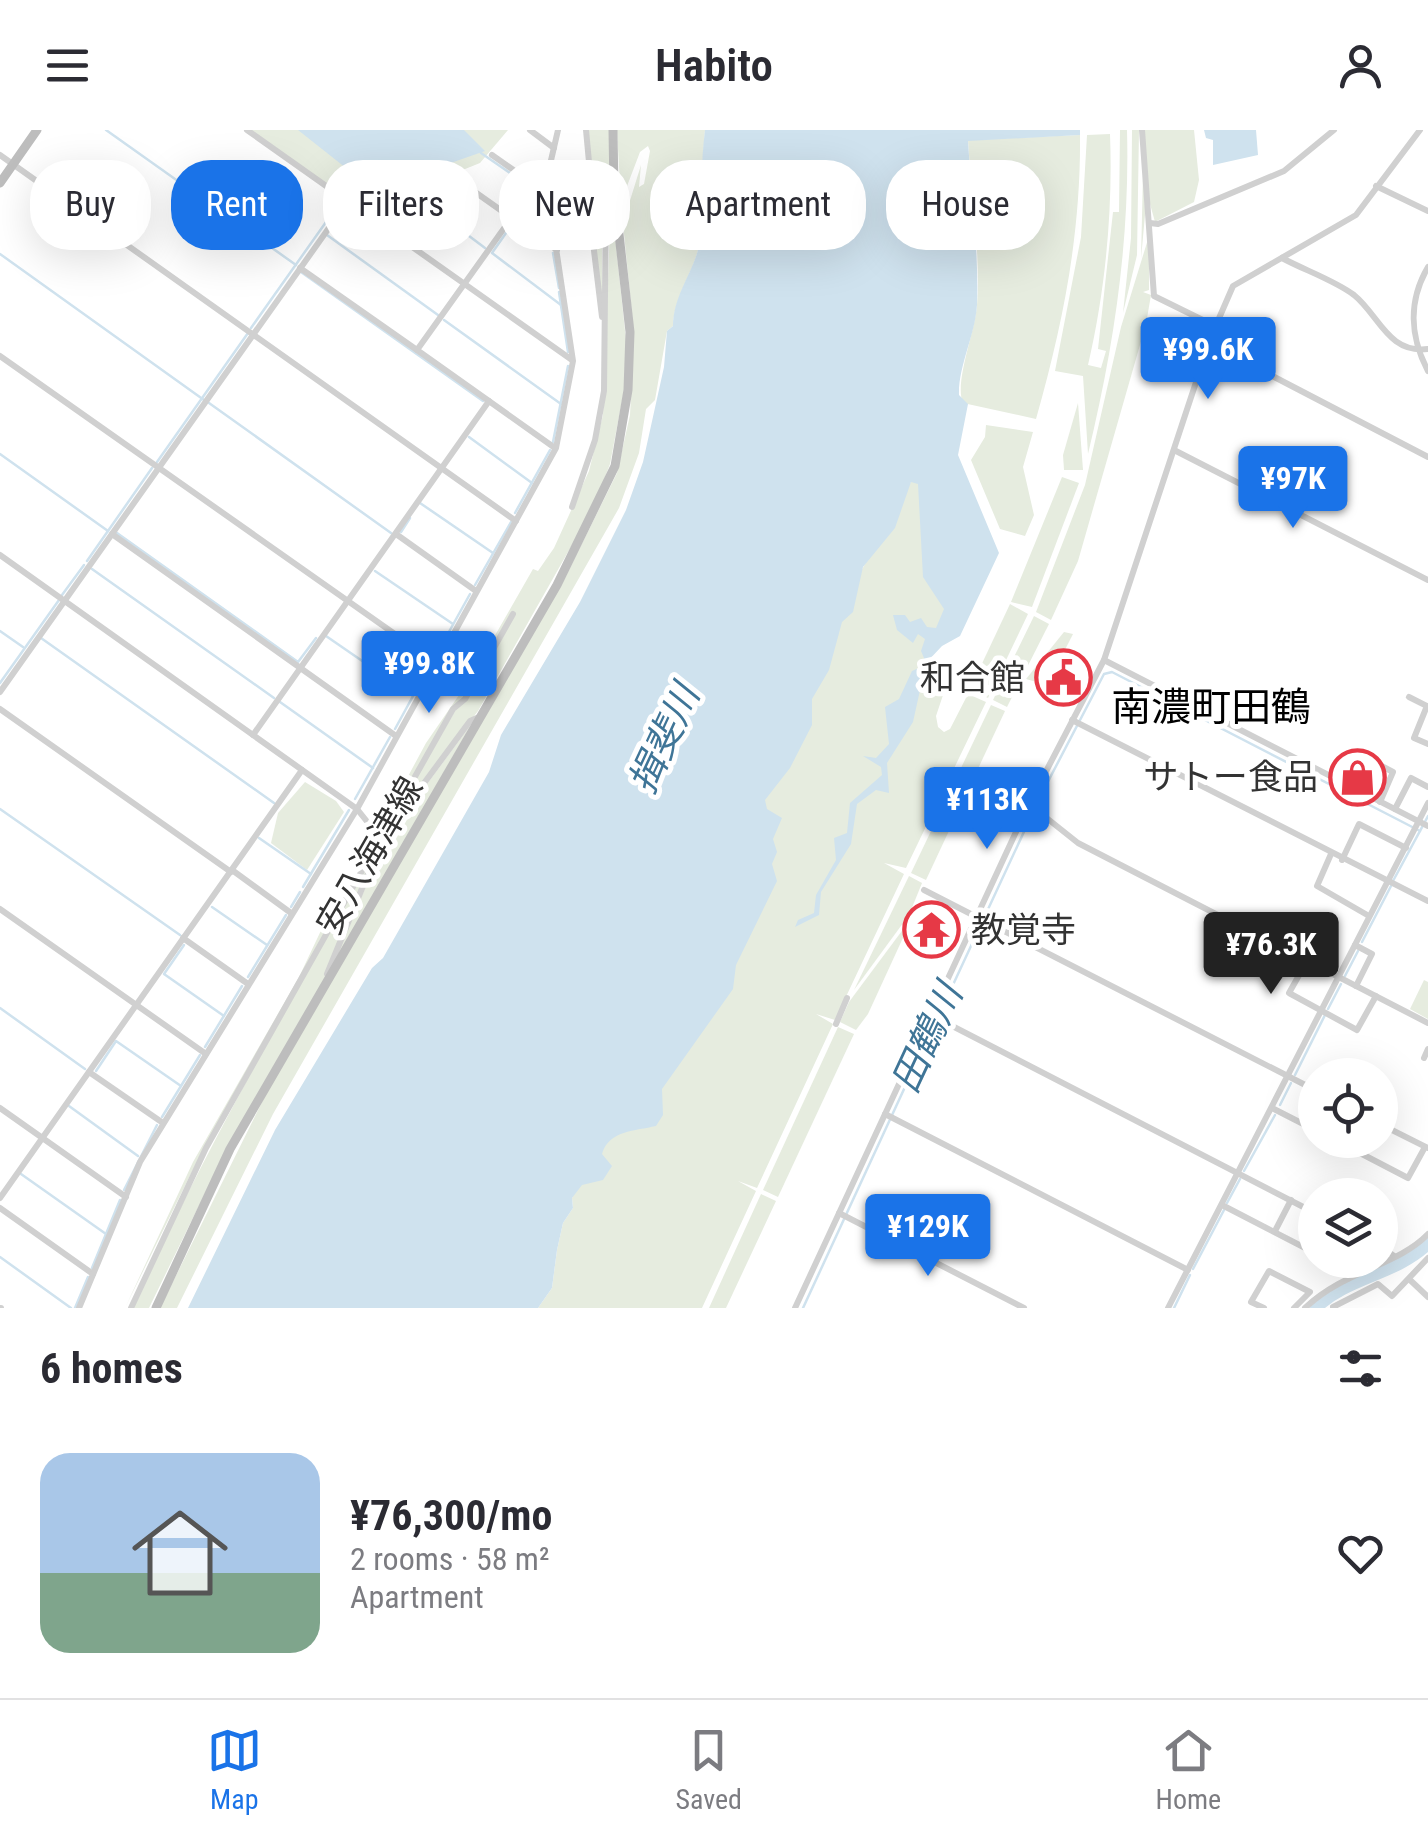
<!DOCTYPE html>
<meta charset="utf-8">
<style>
body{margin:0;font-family:"Roboto Condensed","Noto Sans JP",sans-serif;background:#f2f2f3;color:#2b2b33;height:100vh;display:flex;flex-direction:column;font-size:38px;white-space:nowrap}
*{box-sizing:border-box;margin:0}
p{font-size:32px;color:#7c7c81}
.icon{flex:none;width:55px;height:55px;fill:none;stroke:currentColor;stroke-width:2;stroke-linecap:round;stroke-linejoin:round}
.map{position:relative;height:1178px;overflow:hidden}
.side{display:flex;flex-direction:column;background:#fff;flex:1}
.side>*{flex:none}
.banner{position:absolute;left:30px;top:30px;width:1370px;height:90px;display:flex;gap:20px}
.controls{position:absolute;left:1298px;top:928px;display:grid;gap:20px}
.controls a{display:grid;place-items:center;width:100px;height:100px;border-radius:50%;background:#fff;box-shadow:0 10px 40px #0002;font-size:50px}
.price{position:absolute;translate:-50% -85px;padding:0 22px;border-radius:10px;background:#1a73e8;color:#fff;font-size:32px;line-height:65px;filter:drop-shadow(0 2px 5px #0008)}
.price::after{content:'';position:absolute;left:50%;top:60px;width:30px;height:22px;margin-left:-15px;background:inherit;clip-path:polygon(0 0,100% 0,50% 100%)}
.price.selected{background:#222;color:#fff}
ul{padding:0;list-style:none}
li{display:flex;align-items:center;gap:30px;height:250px;padding:0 40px}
li span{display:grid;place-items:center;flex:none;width:280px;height:200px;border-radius:30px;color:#555}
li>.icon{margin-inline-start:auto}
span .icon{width:120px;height:120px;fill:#fffc;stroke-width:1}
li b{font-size:42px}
h2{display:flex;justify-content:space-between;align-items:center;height:120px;padding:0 40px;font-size:42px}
.chip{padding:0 35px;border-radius:40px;background:#fff;box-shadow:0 10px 40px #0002;font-size:35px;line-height:90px}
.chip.selected{background:#1a73e8;color:#fff}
header{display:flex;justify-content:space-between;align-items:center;height:130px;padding:0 40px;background:#fff;font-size:45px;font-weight:600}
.tabs{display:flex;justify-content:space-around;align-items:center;height:140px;border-top:2px solid #e1e1e2;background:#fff;font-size:28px;color:#7c7c81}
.tabs a{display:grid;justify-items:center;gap:5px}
.tabs .selected{color:#1a73e8}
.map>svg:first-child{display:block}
.green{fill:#e6ecdf}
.water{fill:#cfe2ee}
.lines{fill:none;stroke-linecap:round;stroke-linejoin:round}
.stream{stroke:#cfe2ee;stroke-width:2.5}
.river{stroke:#cfe2ee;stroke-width:12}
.street{stroke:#d0d0d0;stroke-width:6}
.secondary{stroke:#bdbdbd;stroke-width:9}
.labels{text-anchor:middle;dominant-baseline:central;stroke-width:10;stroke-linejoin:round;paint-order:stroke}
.poi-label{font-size:35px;fill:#333;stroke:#fff;text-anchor:end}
.street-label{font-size:35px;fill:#333;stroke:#fff}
.water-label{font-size:38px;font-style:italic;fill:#3f7597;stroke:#fff}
.quarter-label{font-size:40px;fill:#000;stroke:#fff}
</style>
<header><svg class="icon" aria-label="menu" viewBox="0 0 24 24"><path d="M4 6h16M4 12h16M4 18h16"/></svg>Habito<svg class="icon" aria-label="person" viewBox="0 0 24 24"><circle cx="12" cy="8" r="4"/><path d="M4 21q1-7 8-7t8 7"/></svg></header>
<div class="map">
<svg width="1428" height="1178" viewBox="0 0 1428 1178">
<rect width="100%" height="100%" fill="#fff"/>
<g class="green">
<polygon points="250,0 508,0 480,33 363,80"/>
<polygon points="588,0 610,0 609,41 602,45 602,177 588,46"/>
<path d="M617 0H705C702 34 701 67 701 101 700 136 674 162 673 196L667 201 655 270 646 279 639 323 619 378 273 984 177 1178H160L266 964 565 448 617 343 630 285 634 204 623 93 641 35 639 57 644 54 650 21 648 16 640 22 621 72Z"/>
<path d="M1120 0H1127C1130 111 1114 216 1088 324L1083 246 1055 241 1081 107 1087 5 1110 4C1113 82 1105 162 1088 235L1101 238 1106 221 1098 219 1113 82H1119Z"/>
<polygon points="1132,0 1139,0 1137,125 1123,183 1131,108"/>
<polygon points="1144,0 1194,0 1199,50 1194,72 1155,92 1147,63 1141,129"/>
<path d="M1080 5C1081 104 1063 194 1036 289L963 273C954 253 975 202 977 175 981 127 971 60 968 10Z"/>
<polygon points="611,69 626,210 624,260 610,334 594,376 478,581 389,695 462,569 378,702 426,613 470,549 533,439 538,441 554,418 589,341 603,285"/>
<polygon points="1149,106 1149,160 1143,162 1151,165 1146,194 1078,431 1051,490 1036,482 1085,355 1121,197"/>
<polygon points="1078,273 1083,340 1064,340 1063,325"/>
<polygon points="986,295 1033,302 1023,337 1034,385 1025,406 1000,399 971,330 985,307"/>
<polygon points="925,327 948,472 929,530 951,541 936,586 938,597 944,602 950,599 968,564 986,572 906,738 884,733 904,744 835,890 816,884 833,894 757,1058 738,1051 756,1061 702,1178 538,1178 552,1158 557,1120 563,1093 573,1078 572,1068 756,678 846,468"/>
<polygon points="1062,347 1079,353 1032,477 1011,472"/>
<polygon points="1010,474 1028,484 988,568 970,559"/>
<polygon points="1034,486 1049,494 1007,577 993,570"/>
<polygon points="1064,502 1073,504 1047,555 1026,549"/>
<polygon points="991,575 1005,581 926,750 911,743"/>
<polygon points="472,593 331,839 385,711"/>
<polygon points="305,652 336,671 344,682 307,740 271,713 278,683"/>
<path d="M375 720 322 857 228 1016 149 1178H133C204 1020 291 871 375 720Z"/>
<polygon points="909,746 922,753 909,785 854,860"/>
<polygon points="334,773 339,775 299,856 204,1017 125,1178 193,1032 299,847"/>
<polygon points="913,786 868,884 856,900 840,892 849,872"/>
<polygon points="1424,850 1428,852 1428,889 1410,879"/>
<polygon points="838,897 854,904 778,1067 763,1060"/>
<polygon points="761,1064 776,1071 726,1178 709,1178"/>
</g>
<g class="water">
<polygon points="298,0 464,0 485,21 405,49 374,43 361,50 347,67 343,64 346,38"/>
<path d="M705 0H1080V5L968 11C971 65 979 121 977 175 975 206 958 237 959 265L968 274 958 325 999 423 960 506 942 516 926 533 913 592 887 633 889 663 876 660 857 674 851 714 821 762 819 785 795 797 798 790 814 783 816 765 836 730 834 708 847 703 850 673 882 645 881 637 863 626 876 628 889 614 885 577 899 569 912 541 921 537 924 528 921 521 925 509 918 504 913 513 897 500 893 485H905L910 492 921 488 927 497 936 498 944 479 923 447 918 354 911 352 895 398 863 437 853 482 842 492 829 540 812 569V595L790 638 765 670 767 679 782 688 773 709 777 722 772 734 777 751 736 835 733 859 662 959 663 985 656 996C635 1001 609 1000 602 1024L612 1036 603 1050 582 1055 572 1068 573 1078 563 1093 557 1120 552 1158 538 1178H188L275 1000 372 838 383 828 489 642 501 605 580 472 626 380 643 332 664 237 667 201 673 196C673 161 700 136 701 101 701 69 701 31 705 0Z"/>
<polygon points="1204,0 1256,0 1258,25 1213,35 1213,10 1206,8"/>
</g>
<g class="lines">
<g class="stream">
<polyline points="106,0 296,135"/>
<polyline points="481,23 529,56"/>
<polyline points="535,60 544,67 551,110"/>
<polyline points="416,66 485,118"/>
<polyline points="517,88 535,62"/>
<polyline points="506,103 492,123 561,175"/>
<polyline points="327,105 438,185"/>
<polyline points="553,123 559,158"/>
<polyline points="0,124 204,270"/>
<polyline points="301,142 483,271"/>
<polyline points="559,162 568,222"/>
<polyline points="444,190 561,274"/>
<polyline points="251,198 343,68"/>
<polyline points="209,273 391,403"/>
<polyline points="469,307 532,353"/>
<polyline points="553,312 568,236"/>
<polyline points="0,324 108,401"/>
<polyline points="157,332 248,203"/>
<polyline points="420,373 493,423"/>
<polyline points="515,383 550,320"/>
<polyline points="401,402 410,388"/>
<polyline points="117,403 298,532 316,508"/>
<polyline points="87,431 152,338"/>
<polyline points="92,439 274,568"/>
<polyline points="375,441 453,494"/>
<polyline points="475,455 511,392"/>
<polyline points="62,465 84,435"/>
<polyline points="0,501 23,517"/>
<polyline points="326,506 413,566"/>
<polyline points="41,508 274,673"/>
<polyline points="435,527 470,464"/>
<polyline points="0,553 59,470"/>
<polyline points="280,572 373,638"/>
<polyline points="395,599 430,535"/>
<polyline points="355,669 390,607"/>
<polyline points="0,679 180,805"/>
<polyline points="259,708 311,744"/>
<polyline points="1393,751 1428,686"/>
<polyline points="303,757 349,680"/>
<polyline points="212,777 267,815"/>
<polyline points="291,777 300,762"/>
<polyline points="1362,812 1391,756"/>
<polyline points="184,815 164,844 224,886"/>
<polyline points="1345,846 1358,821"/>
<polyline points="248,847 286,785"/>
<polyline points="0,878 85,939"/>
<polyline points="1328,879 1341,854"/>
<polyline points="939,885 1041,665 1104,544 1112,542 1420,701"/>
<polyline points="205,917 242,856"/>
<polyline points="96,941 116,911 181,956"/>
<polyline points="1295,945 1325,885"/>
<polyline points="1280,975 1291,953"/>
<polyline points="69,976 138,1026"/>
<polyline points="162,987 200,925"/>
<polyline points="1244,1041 1275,985"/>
<polyline points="21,1044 106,1104"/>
<polyline points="124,1060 157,995"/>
<polyline points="1227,1073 1240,1049"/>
<polyline points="0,1127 71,1178"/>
<polyline points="92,1138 120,1070"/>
<polyline points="1193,1139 1224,1080"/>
<polyline points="75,1178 88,1147"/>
<polyline points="803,1178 935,892"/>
<polyline points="1174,1178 1190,1145"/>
</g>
<path class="river" d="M1316 1178C1348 1147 1396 1145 1428 1114"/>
<g class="street">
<polyline points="247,0 572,230"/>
<polyline points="530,0 554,18"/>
<polyline points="586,0 589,32 585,46 602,187"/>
<polyline points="1142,0 1154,166 1215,196"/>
<polyline points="0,25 516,391"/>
<polyline points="492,25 535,55"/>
<polyline points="546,52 535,55 417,220 555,318"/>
<polyline points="1376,56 1428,81"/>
<polyline points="367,84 451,45 557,120"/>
<polyline points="1150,93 1158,94 1284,41 1334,0"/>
<path d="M1282 128C1304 140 1334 150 1354 165 1379 185 1388 224 1428 219"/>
<path d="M1428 137C1408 171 1410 207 1428 241"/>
<polyline points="300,138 417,220"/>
<polyline points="1210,209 1233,156 1356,85 1420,0"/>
<polyline points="0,226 436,533"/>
<polyline points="1174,320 1428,450"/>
<polyline points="572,377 595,310 604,261 606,68 614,60"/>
<polyline points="112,404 396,606"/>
<polyline points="396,404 476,461"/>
<polyline points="0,425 357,679 381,709"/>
<polyline points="1104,530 1428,696"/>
<polyline points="0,562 348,71"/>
<polyline points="1409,567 1427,576"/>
<polyline points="1427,576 1414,608 1428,614"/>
<polyline points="0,579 231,742"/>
<polyline points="1072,590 1428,771"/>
<polyline points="253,605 489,271"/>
<polyline points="1363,626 1393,642 1380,672"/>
<polyline points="1029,674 1078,713 1428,893"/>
<polyline points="1395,679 1411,648 1428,657"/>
<polyline points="385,706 470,591 479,587"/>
<polyline points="1331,724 1317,756 1369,786"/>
<polyline points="1342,730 1359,694 1406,718"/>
<polyline points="232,740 291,783"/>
<polyline points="924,760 1315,960"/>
<polyline points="0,779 206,924"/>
<polyline points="183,808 248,854"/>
<polyline points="1355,815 1372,824 1356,856"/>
<polyline points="1307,831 1289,863 1357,900 1376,866"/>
<polyline points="327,844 379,717"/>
<polyline points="931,885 1315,1083"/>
<polyline points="836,894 847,868"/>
<polyline points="1424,928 1428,919"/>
<polyline points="89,942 163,993"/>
<polyline points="0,978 126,1067"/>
<polyline points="1272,978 1315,1000"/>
<polyline points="885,984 1188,1140"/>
<polyline points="1380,994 1428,1018"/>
<polyline points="1335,1010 1408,1048 1425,1017"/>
<polyline points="0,1068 302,640"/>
<polyline points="1222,1075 1313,1122 1315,1118"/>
<polyline points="0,1078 93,1144"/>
<polyline points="839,1083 1024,1178"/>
<polyline points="1275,1101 1291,1070"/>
<polyline points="1380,1116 1394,1126"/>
<polyline points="1330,1130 1342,1135 1344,1130"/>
<polyline points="1409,1149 1428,1167"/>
<polyline points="1333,1177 1378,1154 1392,1166 1428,1128"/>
<polyline points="0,1178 1,1178"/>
<polyline points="79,1178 140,1032 357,679 556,318 573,231 546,52 558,0"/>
<polyline points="131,1178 206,1018 453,579 465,569 513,484"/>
<polyline points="795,1178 1029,674 1104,530 1209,213 1428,327"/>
<polyline points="1168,1178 1428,673"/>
<polyline points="1264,1178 1251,1172 1269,1141 1310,1162 1294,1178"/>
<path d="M1305 1178C1345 1140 1397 1136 1428 1104"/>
</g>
<g class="secondary">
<polyline points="0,53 37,0"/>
<polyline points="156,1178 230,1019 557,455 615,336 628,260 630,202 614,60 613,0"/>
</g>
</g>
<defs>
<symbol id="civic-ring" viewBox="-11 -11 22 22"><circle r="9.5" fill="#fff" stroke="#e63946" stroke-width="1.5"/><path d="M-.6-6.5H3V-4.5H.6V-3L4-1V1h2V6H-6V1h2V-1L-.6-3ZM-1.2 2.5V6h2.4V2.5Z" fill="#e63946"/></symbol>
<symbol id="shop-ring" viewBox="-11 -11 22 22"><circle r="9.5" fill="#fff" stroke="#e63946" stroke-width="1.5"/><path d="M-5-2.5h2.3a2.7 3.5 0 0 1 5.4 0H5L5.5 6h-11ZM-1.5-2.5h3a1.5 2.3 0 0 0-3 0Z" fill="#e63946"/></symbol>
<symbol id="temple-ring" viewBox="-11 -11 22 22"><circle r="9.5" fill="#fff" stroke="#e63946" stroke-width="1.5"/><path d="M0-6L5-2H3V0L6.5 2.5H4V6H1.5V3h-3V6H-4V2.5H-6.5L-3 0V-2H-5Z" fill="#e63946"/></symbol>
</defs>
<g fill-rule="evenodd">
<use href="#civic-ring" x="1032" y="516" width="63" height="63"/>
<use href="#shop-ring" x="1326" y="616" width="63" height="63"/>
<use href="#temple-ring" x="900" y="768" width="63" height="63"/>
</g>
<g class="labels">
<g class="poi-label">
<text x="1025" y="548">和合館</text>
<text x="1318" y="647">サトー食品</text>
<text x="971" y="800" text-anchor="start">教覚寺</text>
</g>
<g class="street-label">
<text transform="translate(370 726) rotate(-60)">安八海津線</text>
</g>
<g class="water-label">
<text transform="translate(664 609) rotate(-65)">揖斐川</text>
<text transform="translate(927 908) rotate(-65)">田鶴川</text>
</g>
<g class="quarter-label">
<text x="1211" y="577">南濃町田鶴</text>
</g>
</g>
</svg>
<div class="controls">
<a><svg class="icon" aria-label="locate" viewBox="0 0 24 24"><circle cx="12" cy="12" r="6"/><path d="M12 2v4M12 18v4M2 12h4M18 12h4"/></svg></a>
<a><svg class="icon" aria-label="layers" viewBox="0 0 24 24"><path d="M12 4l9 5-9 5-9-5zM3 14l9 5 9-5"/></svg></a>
</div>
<b class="price" style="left:1208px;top:272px">¥99.6K</b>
<b class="price" style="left:1293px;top:401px">¥97K</b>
<b class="price" style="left:429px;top:586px">¥99.8K</b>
<b class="price" style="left:987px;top:722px">¥113K</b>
<b class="price selected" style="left:1271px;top:867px">¥76.3K</b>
<b class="price" style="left:928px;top:1149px">¥129K</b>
<div class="banner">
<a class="chip">Buy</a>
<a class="chip selected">Rent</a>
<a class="chip">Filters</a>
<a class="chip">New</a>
<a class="chip">Apartment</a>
<a class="chip">House</a>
</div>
</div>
<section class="side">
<h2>6 homes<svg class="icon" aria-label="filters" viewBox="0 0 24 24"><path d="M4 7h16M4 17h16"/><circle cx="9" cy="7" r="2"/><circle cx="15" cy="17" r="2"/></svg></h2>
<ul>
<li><span style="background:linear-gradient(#a9c7e8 60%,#7fa58c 0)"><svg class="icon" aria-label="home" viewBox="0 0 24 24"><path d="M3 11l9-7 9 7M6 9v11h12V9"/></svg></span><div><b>¥76,300/mo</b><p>2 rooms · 58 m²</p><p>Apartment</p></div><svg class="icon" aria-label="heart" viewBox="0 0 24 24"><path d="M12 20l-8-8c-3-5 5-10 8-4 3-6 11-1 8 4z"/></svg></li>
</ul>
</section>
<nav class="tabs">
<a class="selected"><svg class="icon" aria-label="map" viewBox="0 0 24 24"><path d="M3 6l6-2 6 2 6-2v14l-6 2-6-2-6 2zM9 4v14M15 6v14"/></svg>Map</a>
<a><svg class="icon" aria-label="saved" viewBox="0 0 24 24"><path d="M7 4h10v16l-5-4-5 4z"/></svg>Saved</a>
<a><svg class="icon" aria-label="home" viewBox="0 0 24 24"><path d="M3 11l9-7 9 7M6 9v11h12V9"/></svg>Home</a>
</nav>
